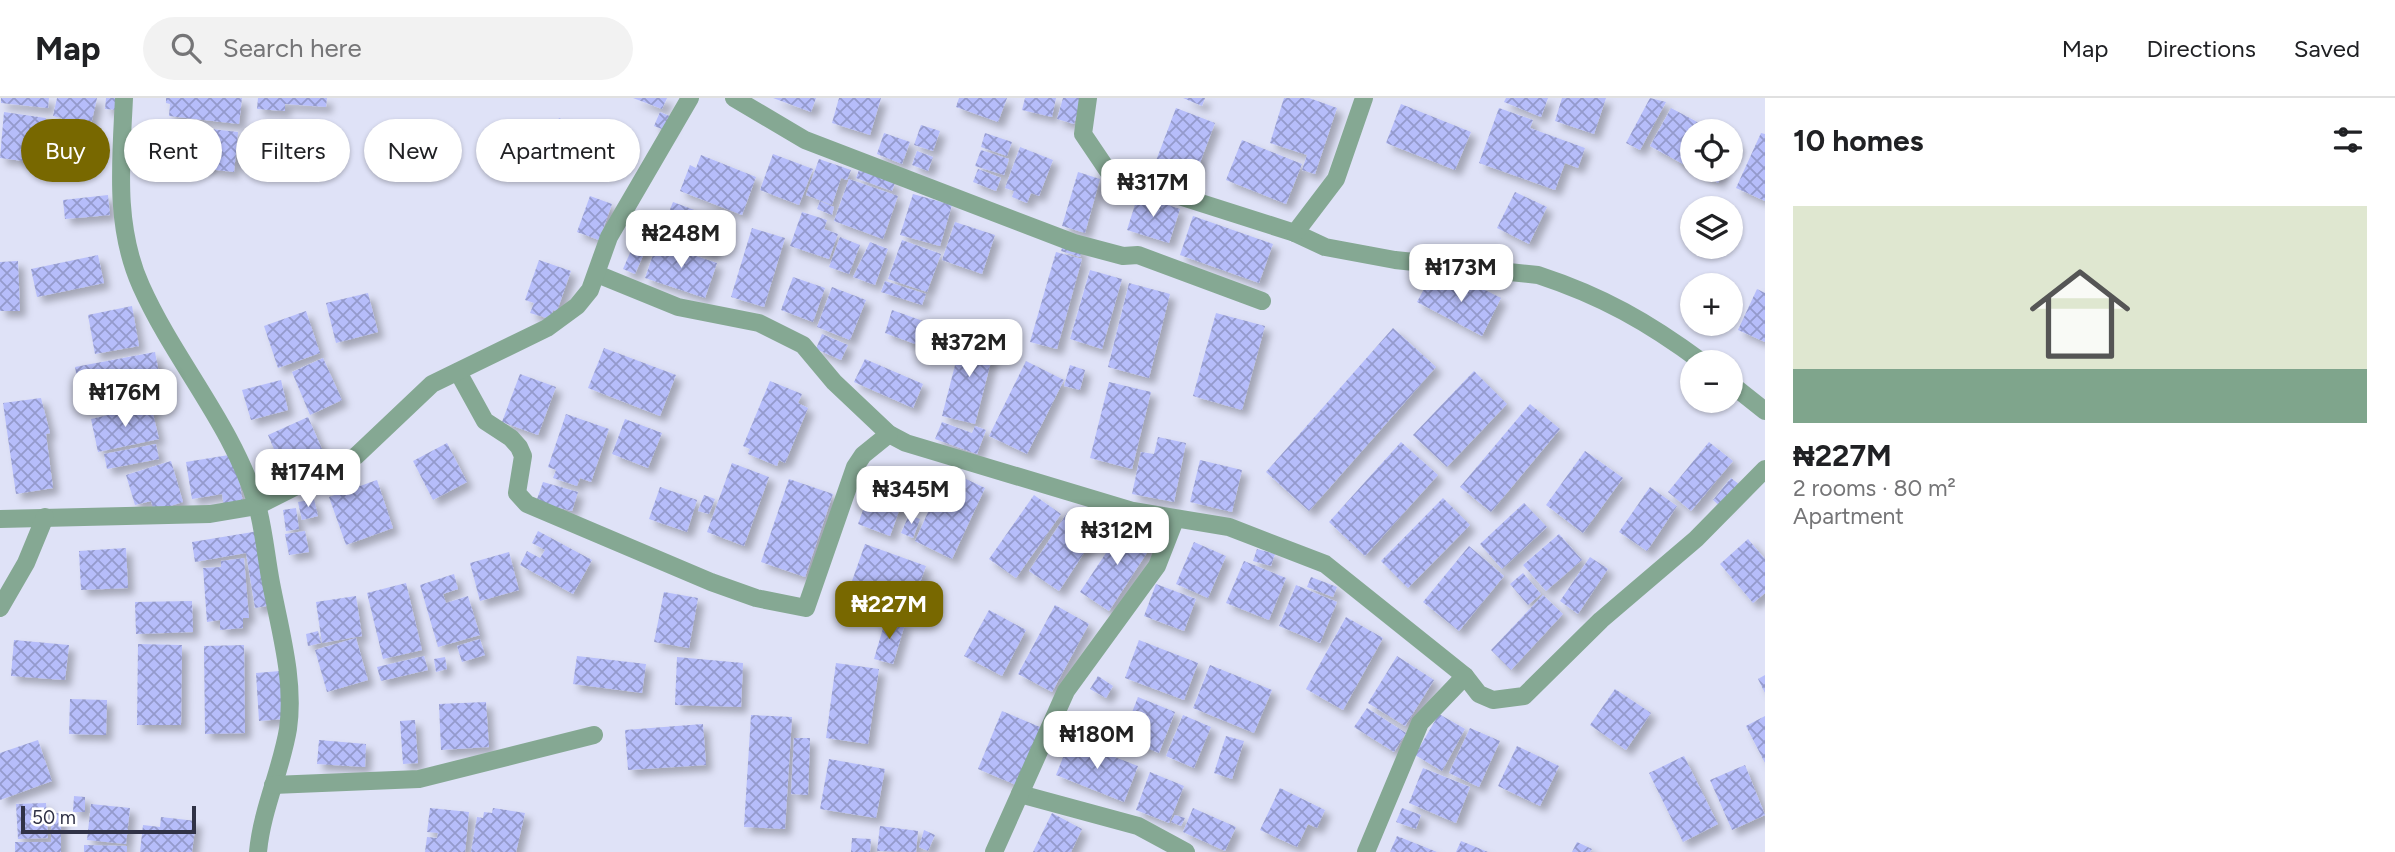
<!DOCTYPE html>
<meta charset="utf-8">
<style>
body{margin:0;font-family:Figtree,sans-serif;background:#f2f2f2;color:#202124;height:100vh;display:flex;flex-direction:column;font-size:26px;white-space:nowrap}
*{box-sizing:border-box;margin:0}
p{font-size:23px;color:#757577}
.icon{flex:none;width:38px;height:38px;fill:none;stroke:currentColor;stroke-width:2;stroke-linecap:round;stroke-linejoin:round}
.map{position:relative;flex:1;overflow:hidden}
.panel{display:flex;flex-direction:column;background:#fff;width:630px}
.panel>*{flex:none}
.banner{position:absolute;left:21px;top:21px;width:665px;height:63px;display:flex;gap:14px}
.controls{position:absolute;left:1680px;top:21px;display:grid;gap:14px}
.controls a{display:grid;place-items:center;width:63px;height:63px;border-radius:50%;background:#fff;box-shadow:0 2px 5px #0004;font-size:35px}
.scale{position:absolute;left:21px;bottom:18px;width:175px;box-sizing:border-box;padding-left:7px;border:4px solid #303246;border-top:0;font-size:19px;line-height:24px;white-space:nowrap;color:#303246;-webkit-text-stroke:5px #fff;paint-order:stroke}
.price{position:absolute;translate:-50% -60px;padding:0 16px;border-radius:14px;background:#fff;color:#222;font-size:23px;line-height:46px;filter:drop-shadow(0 2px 4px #0008)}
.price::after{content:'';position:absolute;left:50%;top:42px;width:21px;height:16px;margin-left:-10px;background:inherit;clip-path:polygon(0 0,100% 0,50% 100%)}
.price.current{background:#786800;color:#fff}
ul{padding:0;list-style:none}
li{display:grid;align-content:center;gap:14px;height:371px;padding:0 28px}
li+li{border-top:2px solid #e0e0e0}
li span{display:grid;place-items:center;height:217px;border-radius:0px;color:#555}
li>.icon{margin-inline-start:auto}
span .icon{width:126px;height:126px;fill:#fffc;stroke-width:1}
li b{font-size:30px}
h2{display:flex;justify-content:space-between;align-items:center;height:84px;padding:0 28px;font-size:30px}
.chip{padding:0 24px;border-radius:32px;background:#fff;box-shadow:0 2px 5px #0004;font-size:24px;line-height:63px}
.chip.current{background:#786800;color:#fff}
header{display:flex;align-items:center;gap:42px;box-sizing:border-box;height:98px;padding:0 35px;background:#fff;border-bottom:2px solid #e0e0e0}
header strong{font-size:33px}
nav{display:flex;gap:38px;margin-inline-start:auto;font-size:24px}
.search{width:490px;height:63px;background:#f2f2f2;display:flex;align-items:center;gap:18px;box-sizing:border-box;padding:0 24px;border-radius:38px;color:#757577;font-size:26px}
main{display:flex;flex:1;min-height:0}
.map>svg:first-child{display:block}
.building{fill:url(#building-cross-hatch);filter:url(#shadow)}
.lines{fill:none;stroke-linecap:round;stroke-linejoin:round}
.street{stroke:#85a893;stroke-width:18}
</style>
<header>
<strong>Map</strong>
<div class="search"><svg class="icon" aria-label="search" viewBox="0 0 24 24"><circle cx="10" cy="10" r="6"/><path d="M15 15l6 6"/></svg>Search here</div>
<nav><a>Map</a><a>Directions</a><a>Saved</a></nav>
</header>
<main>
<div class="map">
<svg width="1765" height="754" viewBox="0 0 1765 754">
<defs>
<pattern id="building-cross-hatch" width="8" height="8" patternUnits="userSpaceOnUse" patternTransform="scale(1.75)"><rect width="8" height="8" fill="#b6bdfa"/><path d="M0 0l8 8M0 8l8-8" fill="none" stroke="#949acc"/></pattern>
<filter id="shadow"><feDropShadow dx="6" dy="6" stdDeviation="3.5" flood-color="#0004"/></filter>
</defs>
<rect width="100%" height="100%" fill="#dfe2f7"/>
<g class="building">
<polygon points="1,0 49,0 48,10 1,5"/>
<polygon points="57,0 97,0 90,31 61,25 62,20 53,18"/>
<polygon points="106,0 120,0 119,12 105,11"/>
<polygon points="166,0 242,0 239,26 169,18 170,6 166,5"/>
<polygon points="258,0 327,0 326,9 285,6 285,13 257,11"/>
<polygon points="633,0 667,0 662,11"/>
<polygon points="773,0 816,0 811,14"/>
<polygon points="839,0 881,0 870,37 832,25"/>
<polygon points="959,0 1007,0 998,24 956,9"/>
<polygon points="1025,0 1056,0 1052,19 1022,12"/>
<polygon points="1063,0 1082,0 1074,26 1057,21"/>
<polygon points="1183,0 1205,0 1202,8"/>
<polygon points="1284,0 1309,0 1337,10 1315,76 1302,72 1307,57 1270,45"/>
<polygon points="1506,0 1548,0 1541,19 1504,4"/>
<polygon points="1562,0 1606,0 1594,36 1555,23"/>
<polygon points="1650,0 1666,4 1640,52 1626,45"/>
<polygon points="1401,6 1471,34 1455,72 1386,45"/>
<polygon points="1176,10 1215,25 1190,91 1151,76"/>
<polygon points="1499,10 1533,22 1530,30 1585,50 1578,70 1565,65 1555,92 1479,65"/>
<polygon points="1671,10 1714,33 1692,33 1692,71 1650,48"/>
<polygon points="4,14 46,20 39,65 0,60"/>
<polygon points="660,14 672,19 667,33 654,28"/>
<polygon points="559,20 588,33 572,69 543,57"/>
<polygon points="921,27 940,33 933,53 914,47"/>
<polygon points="203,30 238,34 234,74 198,70"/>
<polygon points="603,33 622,39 616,56 597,50"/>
<polygon points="884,35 910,44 902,66 877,56"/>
<polygon points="985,35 1012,44 1007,58 981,49"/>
<polygon points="1761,35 1765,36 1765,103 1736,90"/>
<polygon points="1242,42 1302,66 1286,106 1226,82"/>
<polygon points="1731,42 1739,47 1731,61"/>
<polygon points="1020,49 1053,62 1039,98 1031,95 1027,105 1012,99 1014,93 1005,90"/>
<polygon points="981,52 1009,61 1004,77 975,68"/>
<polygon points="917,53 933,59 928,73 912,67"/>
<polygon points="773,56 813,71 799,107 760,92"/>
<polygon points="701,57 756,79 742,117 680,93 690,67 696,70"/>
<polygon points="819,61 851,72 847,82 841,80 832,107 806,97"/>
<polygon points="978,71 1001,80 996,93 973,84"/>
<polygon points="859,72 895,85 892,93 856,80"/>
<polygon points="1694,72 1725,72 1718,85"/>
<polygon points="1078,74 1100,81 1085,135 1062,128"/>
<polygon points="849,81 898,98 883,141 834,123"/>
<polygon points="1515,94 1547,109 1529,146 1497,130"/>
<polygon points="913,96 952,107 940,148 900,137"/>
<polygon points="108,97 110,117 65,121 63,102"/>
<polygon points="1138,97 1180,111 1169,145 1127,132"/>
<polygon points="590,98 612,106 599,142 577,134"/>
<polygon points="820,103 834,109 832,117 817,111"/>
<polygon points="673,104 724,123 712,157 660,137"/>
<polygon points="802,114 827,122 824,131 838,136 829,161 790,148"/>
<polygon points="1193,118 1273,146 1259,185 1180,157"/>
<polygon points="955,124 995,137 982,176 942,162"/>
<polygon points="752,130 785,140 764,209 731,199"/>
<polygon points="640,132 652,137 635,176 623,171"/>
<polygon points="840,139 860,147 849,176 829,169"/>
<polygon points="902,142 941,156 927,194 888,181"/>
<polygon points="870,144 888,151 875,187 853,179"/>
<polygon points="657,145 717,165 705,200 645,180"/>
<polygon points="1064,145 1082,151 1080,159 1061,153"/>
<polygon points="1056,154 1082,161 1057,251 1030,244"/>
<polygon points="98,157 104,185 37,199 31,171"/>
<polygon points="539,162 571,173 557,213 553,212 550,221 530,215 534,205 525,202"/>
<polygon points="18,163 20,213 0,213 0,164"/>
<polygon points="1090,172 1122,181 1102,251 1070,241"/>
<polygon points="1431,178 1466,196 1471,185 1501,200 1482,238 1417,204"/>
<polygon points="793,179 825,190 813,224 781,212"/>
<polygon points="885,183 926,196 922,207 881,194"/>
<polygon points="1129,185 1170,196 1149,280 1108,269"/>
<polygon points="832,189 866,202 850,242 817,229"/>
<polygon points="1757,191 1765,195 1765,244 1738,232"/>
<polygon points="368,195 378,234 336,245 326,205"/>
<polygon points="132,208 139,248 95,256 88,217"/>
<polygon points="892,212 923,223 915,246 885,235"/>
<polygon points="306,213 320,255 278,270 264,228"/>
<polygon points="1216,215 1265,228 1242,312 1193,298"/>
<polygon points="1393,230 1436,269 1309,413 1266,374"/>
<polygon points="822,236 848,247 841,262 816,251"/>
<polygon points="963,236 996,244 975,326 942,318"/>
<polygon points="604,250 676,277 660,318 588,290"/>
<polygon points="155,254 161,286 81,302 75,269"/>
<polygon points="323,260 342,302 310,317 292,274"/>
<polygon points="865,261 923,286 913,310 854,284"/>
<polygon points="1026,263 1064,282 1027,356 989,338"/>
<polygon points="1070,267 1085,272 1080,292 1064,288"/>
<polygon points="1474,273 1507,306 1447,369 1413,337"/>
<polygon points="520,276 556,289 538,337 502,324"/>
<polygon points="281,282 288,312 251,322 242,292"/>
<polygon points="770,283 802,296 798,305 808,310 785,365 779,362 777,368 748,356 750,351 743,348"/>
<polygon points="1109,284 1151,294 1132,371 1090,360"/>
<polygon points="41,300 50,335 46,336 53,390 16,396 3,305"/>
<polygon points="1530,306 1560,331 1491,414 1460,389"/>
<polygon points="151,307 159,341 98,354 91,321"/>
<polygon points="566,316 609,331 591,384 580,380 577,388 553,380 556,372 548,369"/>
<polygon points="308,319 325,358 285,377 268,337"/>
<polygon points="625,321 662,335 648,370 612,356"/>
<polygon points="942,324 972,335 975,328 986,332 977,356 935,341"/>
<polygon points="1158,339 1186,345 1174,404 1132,396 1141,354 1154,356"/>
<polygon points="1401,344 1438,377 1365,458 1329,424"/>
<polygon points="1709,344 1733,363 1691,413 1668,394"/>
<polygon points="447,345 467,384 433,402 413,363"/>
<polygon points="156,346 159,361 107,371 104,356"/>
<polygon points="1585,353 1623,380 1583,435 1546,407"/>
<polygon points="235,356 243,405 224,408 222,396 192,401 186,364"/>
<polygon points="1200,362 1242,372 1232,414 1190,404"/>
<polygon points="171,363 183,404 154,413 151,403 135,407 126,377"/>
<polygon points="732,365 769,379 744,448 707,434"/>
<polygon points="947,372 985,390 952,461 915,443"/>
<polygon points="876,376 908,388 890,438 858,426"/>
<polygon points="1731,380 1740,387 1722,410 1713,402"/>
<polygon points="789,381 833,396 805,479 761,464"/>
<polygon points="377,382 393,430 346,447 329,399"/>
<polygon points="543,384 578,394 572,413 536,404"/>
<polygon points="660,389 697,402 687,434 649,421"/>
<polygon points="1650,389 1677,408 1647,453 1619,434"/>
<polygon points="704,397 715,401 709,416 698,413"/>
<polygon points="1034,397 1061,416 1016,480 989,461"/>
<polygon points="1443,400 1470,427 1408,490 1381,463"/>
<polygon points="314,401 318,418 302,422 298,404"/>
<polygon points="1524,405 1547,429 1502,471 1480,446"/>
<polygon points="296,410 299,431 286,433 283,412"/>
<polygon points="1067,415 1097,435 1059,493 1029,473"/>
<polygon points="909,417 920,421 913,440 901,435"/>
<polygon points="1126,425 1154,444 1109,513 1080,494"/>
<polygon points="259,433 272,507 255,510 246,455 195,464 192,444"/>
<polygon points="305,433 309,454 289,457 285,436"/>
<polygon points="538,433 592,462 573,496 520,467 527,453 540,460 545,452 532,445"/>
<polygon points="1559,436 1582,462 1546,493 1523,467"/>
<polygon points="1748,441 1765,461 1765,495 1753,505 1720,466"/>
<polygon points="1194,444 1226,458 1208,500 1176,486"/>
<polygon points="865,446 926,468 913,504 852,483"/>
<polygon points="1469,448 1504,478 1459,533 1423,504"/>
<polygon points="126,450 128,490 81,492 79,453"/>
<polygon points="1257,451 1275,456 1271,468 1253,463"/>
<polygon points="509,454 519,492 480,503 470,465"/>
<polygon points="1590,459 1608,471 1578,516 1560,503"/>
<polygon points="244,460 249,520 243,520 243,530 220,532 220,522 207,524 203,470 221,469 221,463"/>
<polygon points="1244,463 1286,480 1269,522 1226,505"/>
<polygon points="1523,475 1541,496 1528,507 1510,486"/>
<polygon points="454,476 458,491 443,496 446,505 468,498 480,537 438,549 420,487"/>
<polygon points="1311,479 1337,489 1333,499 1307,489"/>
<polygon points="406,485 422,552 383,561 367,495"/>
<polygon points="1156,486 1196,501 1184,533 1144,518"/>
<polygon points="1296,487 1337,504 1320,545 1279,528"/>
<polygon points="664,494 698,500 689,550 654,544"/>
<polygon points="1543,497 1563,516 1511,572 1491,552"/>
<polygon points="356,498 362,538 322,545 316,504"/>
<polygon points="192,503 193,534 136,536 135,504"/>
<polygon points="1055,507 1089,526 1052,594 1018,576"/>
<polygon points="989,512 1026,532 1002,578 964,558"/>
<polygon points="1346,519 1383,540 1343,612 1306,591"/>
<polygon points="886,520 905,526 893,566 874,561"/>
<polygon points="318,533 321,545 308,548 306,536"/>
<polygon points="356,540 368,582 327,594 315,552"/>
<polygon points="480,541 485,557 462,564 457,548"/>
<polygon points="14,542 69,547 65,582 11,578"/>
<polygon points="1139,542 1198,565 1184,602 1125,580"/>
<polygon points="138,546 182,547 181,627 137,627"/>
<polygon points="244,547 245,635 205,636 204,548"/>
<polygon points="424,558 428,572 381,583 377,569"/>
<polygon points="577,558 646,566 642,595 573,586"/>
<polygon points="1397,558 1434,582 1405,628 1368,605"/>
<polygon points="445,559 447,571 436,574 434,561"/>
<polygon points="677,559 743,565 741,609 675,607"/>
<polygon points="836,565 879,571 868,646 826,640"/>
<polygon points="1210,567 1272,592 1254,635 1193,610"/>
<polygon points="280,573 283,621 259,623 256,575"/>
<polygon points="1765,577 1765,595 1758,581"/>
<polygon points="1098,578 1113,588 1106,600 1090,591"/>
<polygon points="1615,591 1651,615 1626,652 1590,627"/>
<polygon points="1138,599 1175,614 1159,655 1122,640"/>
<polygon points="70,601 107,602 106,637 69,636"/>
<polygon points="486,604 489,649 441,652 439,606"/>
<polygon points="1367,610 1406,635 1394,654 1354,629"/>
<polygon points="1002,613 1040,629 1016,687 978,671"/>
<polygon points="1439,616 1465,631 1442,673 1415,657"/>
<polygon points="751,617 792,619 785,731 744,729"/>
<polygon points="1183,617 1211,629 1194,670 1166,658"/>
<polygon points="1765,618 1765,665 1746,628"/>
<polygon points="415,622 418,665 403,666 400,623"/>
<polygon points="703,626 706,667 628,672 625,632"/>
<polygon points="1470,630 1500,643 1479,689 1449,675"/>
<polygon points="1226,638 1244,643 1232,681 1214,675"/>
<polygon points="794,640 810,640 808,697 791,696"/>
<polygon points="38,642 52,683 0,702 0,655"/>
<polygon points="319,642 366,646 365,669 317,666"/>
<polygon points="1070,642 1138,668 1124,704 1056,677"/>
<polygon points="1517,648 1559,668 1540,708 1498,688"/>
<polygon points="1684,658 1718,726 1683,744 1649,675"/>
<polygon points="829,661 885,671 876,720 820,711"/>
<polygon points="1745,667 1765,717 1732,732 1710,682"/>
<polygon points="1423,670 1470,689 1456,725 1409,705"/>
<polygon points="1150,674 1184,688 1169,725 1136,712"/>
<polygon points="1280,690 1325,712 1317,730 1308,726 1297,749 1260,732"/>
<polygon points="74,698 85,699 85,714 73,714"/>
<polygon points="46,705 48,740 18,741 16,706"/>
<polygon points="91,706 130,710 126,746 87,742"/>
<polygon points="430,710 469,714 465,754 425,754 427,739 437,740 438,735 427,734"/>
<polygon points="493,710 525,715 516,754 471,754 477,719 483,720 484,714 492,715"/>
<polygon points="1193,710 1236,729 1225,753 1183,734"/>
<polygon points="1402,710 1421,717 1416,731 1396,724"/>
<polygon points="51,715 61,715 61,754 15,754 15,744 51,744"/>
<polygon points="1052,715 1082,731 1071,754 1033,754"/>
<polygon points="1175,717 1185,720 1181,728 1171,724"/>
<polygon points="161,719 196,723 192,754 140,754 143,727 160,729"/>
<polygon points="880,728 918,733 916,754 877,753"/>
<polygon points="924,732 935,737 928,753 919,749"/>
<polygon points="1397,738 1437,754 1390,754"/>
<polygon points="852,740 871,741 870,754 851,754"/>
<polygon points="1461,743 1488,754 1456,754"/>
<polygon points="1577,744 1592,751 1590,754 1572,754"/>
<polygon points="84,747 127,748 127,754 84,754"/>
</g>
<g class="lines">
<g class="street">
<path d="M124 0C121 63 114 128 141 188 175 264 232 326 257 407 264 432 266 459 271 485 280 532 295 583 288 631 281 673 262 711 258 754"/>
<polyline points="734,0 805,42 1074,145 1123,158 1138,157 1262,203"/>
<path d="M1088 0 1083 36 1110 76 1295 135 1325 149 1395 162 1538 177C1602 198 1648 224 1702 264"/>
<polyline points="1295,135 1336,81 1364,0"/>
<polyline points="597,176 678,209 759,225 803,247 834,284 889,336 906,345 1133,413 1229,429 1325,466 1465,578 1479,596 1493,602 1524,598 1601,522 1696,441 1765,371"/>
<polyline points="458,274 485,323 511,340 519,349 523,358 517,395 527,406 711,484 756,500 806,510 855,369 863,357 889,336"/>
<polyline points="1731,286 1765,313"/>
<polyline points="0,421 210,416 257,408 356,358 432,286 547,230 577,208 590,192 609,139 690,0"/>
<polyline points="0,510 26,465 45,419"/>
<polyline points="273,687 419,681 594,637"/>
<polyline points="1020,696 1138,728 1186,754"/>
<polyline points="994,754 1066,593 1157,468 1175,422"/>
<polyline points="1366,754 1420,625 1465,578"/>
</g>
</g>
</svg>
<div class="controls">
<a><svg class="icon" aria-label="locate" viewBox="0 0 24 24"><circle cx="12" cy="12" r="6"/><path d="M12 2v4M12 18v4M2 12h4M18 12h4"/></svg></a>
<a><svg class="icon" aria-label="layers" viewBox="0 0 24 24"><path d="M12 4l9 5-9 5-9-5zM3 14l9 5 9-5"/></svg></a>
<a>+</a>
<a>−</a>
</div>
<div class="scale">50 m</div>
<b class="price" style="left:1153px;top:121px">₦317M</b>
<b class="price" style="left:681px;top:172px">₦248M</b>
<b class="price" style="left:1461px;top:206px">₦173M</b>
<b class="price" style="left:969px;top:281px">₦372M</b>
<b class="price" style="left:125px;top:331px">₦176M</b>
<b class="price" style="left:308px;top:411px">₦174M</b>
<b class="price" style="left:911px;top:428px">₦345M</b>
<b class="price" style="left:1117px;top:469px">₦312M</b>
<b class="price current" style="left:889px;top:543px">₦227M</b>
<b class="price" style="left:1097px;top:673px">₦180M</b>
<div class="banner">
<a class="chip current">Buy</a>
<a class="chip">Rent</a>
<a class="chip">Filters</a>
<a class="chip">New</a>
<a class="chip">Apartment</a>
</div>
</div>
<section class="panel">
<h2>10 homes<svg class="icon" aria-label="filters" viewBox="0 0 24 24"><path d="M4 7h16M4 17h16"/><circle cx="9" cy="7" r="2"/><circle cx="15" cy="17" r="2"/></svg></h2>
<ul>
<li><span style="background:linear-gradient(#dfe7d0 75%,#7fa58c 0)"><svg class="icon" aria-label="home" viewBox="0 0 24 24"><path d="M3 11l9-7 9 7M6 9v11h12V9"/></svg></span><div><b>₦227M</b><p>2 rooms · 80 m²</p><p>Apartment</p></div></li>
</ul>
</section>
</main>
